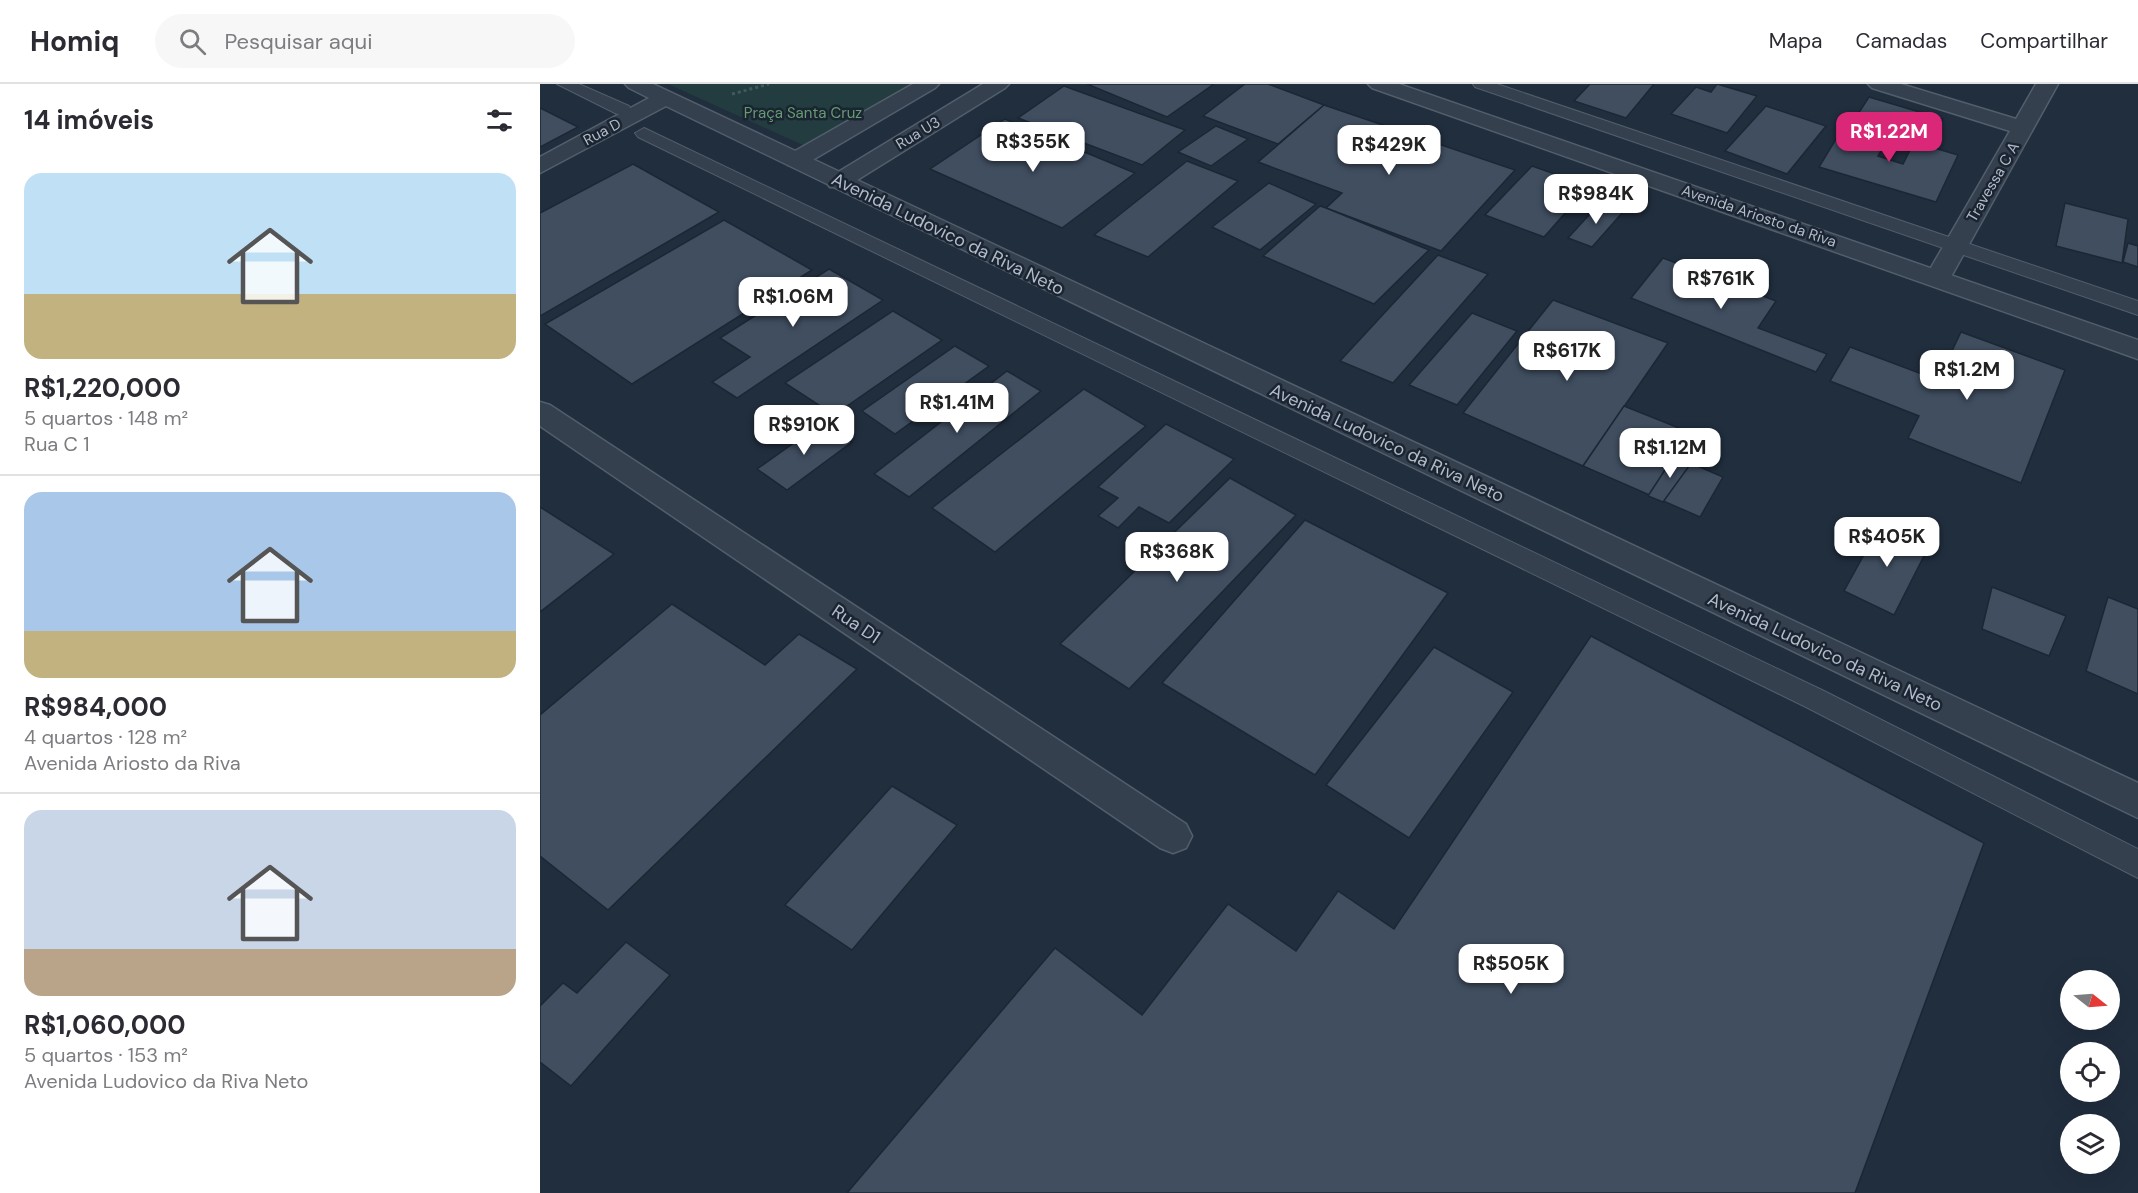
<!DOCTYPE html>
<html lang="pt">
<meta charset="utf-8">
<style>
body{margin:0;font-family:"DM Sans",sans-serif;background:#f7f7f7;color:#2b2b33;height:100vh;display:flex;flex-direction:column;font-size:22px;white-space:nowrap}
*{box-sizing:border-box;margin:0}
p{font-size:20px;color:#7c7c81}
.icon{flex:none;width:33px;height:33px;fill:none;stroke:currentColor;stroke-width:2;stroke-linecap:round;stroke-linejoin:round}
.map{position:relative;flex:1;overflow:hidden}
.panel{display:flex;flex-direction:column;background:#fff;width:540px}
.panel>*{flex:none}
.needle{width:39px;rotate:107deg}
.tools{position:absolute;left:1520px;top:886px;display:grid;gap:12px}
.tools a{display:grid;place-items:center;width:60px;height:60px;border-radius:50%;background:#fff;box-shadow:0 6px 24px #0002;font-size:30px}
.price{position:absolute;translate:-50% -51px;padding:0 14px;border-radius:12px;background:#fff;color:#222;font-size:20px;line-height:39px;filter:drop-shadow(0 2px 3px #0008)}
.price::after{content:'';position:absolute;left:50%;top:36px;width:18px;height:14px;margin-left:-9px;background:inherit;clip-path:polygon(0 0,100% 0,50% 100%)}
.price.active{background:#db2777;color:#fff}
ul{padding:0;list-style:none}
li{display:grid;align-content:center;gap:12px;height:318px;padding:0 24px}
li+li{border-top:2px solid #e1e1e2}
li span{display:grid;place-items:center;height:186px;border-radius:18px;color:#555}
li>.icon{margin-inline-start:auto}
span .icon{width:108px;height:108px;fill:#fffc;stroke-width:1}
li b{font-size:26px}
h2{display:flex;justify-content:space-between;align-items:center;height:72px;padding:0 24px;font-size:26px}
header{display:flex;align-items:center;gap:36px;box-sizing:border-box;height:84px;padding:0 30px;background:#fff;border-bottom:2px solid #e1e1e2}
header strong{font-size:28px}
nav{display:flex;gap:33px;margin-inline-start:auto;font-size:21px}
.search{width:420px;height:54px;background:#f7f7f7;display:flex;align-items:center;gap:15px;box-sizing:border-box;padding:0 21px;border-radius:33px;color:#7c7c81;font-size:22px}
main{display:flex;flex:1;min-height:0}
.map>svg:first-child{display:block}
.green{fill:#233c3f}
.building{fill:#404e60;stroke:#1c2734;stroke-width:1.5}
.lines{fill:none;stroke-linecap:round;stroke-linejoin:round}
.pedestrian-casing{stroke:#535e6b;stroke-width:2}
.minor-casing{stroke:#535e6b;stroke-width:3}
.tertiary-casing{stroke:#535e6b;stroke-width:3}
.path{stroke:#41595c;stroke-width:3;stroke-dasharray:3 3;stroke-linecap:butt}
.pedestrian{fill:#35404e;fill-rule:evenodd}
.minor{fill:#35404e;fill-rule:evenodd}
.tertiary{fill:#35404e;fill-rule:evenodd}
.labels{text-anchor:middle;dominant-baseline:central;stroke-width:5;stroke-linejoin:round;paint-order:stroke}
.far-park-label{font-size:15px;fill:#669c72;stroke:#1b2532}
.far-street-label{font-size:15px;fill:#b1bbc9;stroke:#1b2532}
.street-label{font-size:18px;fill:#b1bbc9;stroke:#1b2532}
</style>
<header>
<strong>Homiq</strong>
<div class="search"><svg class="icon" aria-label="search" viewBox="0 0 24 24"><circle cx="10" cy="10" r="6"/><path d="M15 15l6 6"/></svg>Pesquisar aqui</div>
<nav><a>Mapa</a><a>Camadas</a><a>Compartilhar</a></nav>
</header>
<main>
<section class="panel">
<h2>14 imóveis<svg class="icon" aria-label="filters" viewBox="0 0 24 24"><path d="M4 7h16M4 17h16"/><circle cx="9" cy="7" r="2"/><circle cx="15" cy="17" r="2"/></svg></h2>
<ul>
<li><span style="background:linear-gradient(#bfe0f5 65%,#c2b280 0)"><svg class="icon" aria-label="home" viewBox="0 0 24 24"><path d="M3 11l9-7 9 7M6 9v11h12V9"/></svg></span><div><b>R$1,220,000</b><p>5 quartos · 148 m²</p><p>Rua C 1</p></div></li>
<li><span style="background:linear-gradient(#a9c7e8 75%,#c2b280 0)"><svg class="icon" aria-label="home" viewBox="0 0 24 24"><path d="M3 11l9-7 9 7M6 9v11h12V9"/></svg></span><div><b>R$984,000</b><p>4 quartos · 128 m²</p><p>Avenida Ariosto da Riva</p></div></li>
<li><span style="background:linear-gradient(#c9d6e8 75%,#b9a48a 0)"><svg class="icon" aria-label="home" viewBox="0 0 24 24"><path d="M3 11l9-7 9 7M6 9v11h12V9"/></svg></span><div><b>R$1,060,000</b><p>5 quartos · 153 m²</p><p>Avenida Ludovico da Riva Neto</p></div></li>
</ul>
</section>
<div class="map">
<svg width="1598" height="1109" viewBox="0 0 1598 1109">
<rect width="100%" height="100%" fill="#212e3e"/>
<polygon class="green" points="128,0 372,0 265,62"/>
<g class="building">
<polygon points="547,0 674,0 627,33"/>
<polygon points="705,0 728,0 784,21 738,60 663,32"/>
<polygon points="1050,0 1114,0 1086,34 1034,17"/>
<polygon points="1177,0 1217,12 1187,49 1131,30 1156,3 1171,8"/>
<polygon points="524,2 645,46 602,81 478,34"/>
<polygon points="1329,13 1403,35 1391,56 1316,33"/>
<polygon points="784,21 975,86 901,167 786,124 802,109 718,78"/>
<polygon points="1226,22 1286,42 1247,90 1185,67"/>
<polygon points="0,24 38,43 0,63"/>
<polygon points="465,35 595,89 522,144 390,85"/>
<polygon points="1307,37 1351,49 1338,72 1363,80 1374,58 1418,71 1396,118 1279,83"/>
<polygon points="676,42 708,55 671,82 638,68"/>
<polygon points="647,77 698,97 608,173 554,151"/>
<polygon points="93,80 179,128 0,232 0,129"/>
<polygon points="992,82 1049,102 1004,153 945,131"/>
<polygon points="729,99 776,120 720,166 672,143"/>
<polygon points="1060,119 1083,128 1052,163 1028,154"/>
<polygon points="1525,119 1588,135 1582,179 1516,162"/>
<polygon points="780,122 786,124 889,166 834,220 723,172"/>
<polygon points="184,136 272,186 92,300 5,240"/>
<polygon points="1588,159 1598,162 1598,183 1583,178"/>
<polygon points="898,171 948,190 853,299 800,277"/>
<polygon points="1123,174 1236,217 1218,244 1287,270 1276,288 1091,214"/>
<polygon points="289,185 343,216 197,314 172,298 210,273 180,254"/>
<polygon points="1013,216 1128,259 1043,382 923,329"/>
<polygon points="353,227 402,256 294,331 245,299"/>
<polygon points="932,229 977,247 917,321 869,301"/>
<polygon points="1421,248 1525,286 1481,399 1368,354 1379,332 1290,297 1310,263 1398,296"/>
<polygon points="415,262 449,282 355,350 322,327"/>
<polygon points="467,287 501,307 369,413 334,390"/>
<polygon points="544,305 606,342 455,468 392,424"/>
<polygon points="1084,322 1149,348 1134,372 1183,393 1160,433 1043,382"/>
<polygon points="282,339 312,358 247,406 217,385"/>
<polygon points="626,340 694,375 629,439 599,423 578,444 558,432 578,414 558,403"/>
<polygon points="1134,372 1152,378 1123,418 1108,412"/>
<polygon points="690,394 756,431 589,605 520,560"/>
<polygon points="0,423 74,470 0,528"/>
<polygon points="765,436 908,509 775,691 622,599"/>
<polygon points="1342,438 1390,460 1354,531 1304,507"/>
<polygon points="1452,503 1526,532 1509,572 1442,545"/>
<polygon points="1568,513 1598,525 1598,610 1546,587"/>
<polygon points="132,520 225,581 259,550 317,585 68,826 0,772 0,631"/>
<polygon points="1051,552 1444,759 1315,1109 307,1109 515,864 602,931 688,820 756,867 798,807 854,845"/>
<polygon points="894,563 973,608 869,754 786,701"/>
<polygon points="352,702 417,741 312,866 245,821"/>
<polygon points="86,858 130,891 31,1002 0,978 0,922 23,899 37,909"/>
</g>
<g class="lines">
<defs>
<g id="pedestrian">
<polygon points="17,0 39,0 89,22 91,26 89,30 77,30"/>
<polygon points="933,0 957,0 1598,217 1598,231 935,3"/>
<polygon points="104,44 1284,607 1598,765 1598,794 1266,623 98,53 95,49"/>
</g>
<g id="minor">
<polygon points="373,0 399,0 395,4 264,81 248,81 245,76 248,71"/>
<polygon points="443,0 469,0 465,4 306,103 290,103 286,98 290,93"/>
<polygon points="1328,0 1361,0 1476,35 1496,0 1518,0 1407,200 1398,202 1389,200 1385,194 1470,47 1332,4"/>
<polygon points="0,318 10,321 646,740 652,752 646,764 633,769 620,764 0,342"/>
</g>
<g id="tertiary">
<polygon points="85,0 113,0 1598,699 1598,734 126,22 0,89 0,73 109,14 89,4"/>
<polygon points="828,0 859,0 1598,256 1598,275 832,4"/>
</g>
</defs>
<use href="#pedestrian" class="pedestrian-casing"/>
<use href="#minor" class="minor-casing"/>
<use href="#tertiary" class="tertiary-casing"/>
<polyline class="path" points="192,10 229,0"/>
<use href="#pedestrian" class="pedestrian"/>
<use href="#minor" class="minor"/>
<use href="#tertiary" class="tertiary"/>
</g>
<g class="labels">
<g class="far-park-label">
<text x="263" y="29">Praça Santa Cruz</text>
</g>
<g class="far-street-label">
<text transform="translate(62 48) rotate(-28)">Rua D</text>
<text transform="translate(378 49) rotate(-31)">Rua U3</text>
<text transform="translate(1453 98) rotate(-60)">Travessa C A</text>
<text transform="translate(1219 132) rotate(19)">Avenida Ariosto da Riva</text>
</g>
<g class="street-label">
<text transform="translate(408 150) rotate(26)">Avenida Ludovico da Riva Neto</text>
<text transform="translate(847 359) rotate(25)">Avenida Ludovico da Riva Neto</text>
<text transform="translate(316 540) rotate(34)">Rua D1</text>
<text transform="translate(1285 568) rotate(25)">Avenida Ludovico da Riva Neto</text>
</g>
</g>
</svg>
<div class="tools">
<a><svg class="needle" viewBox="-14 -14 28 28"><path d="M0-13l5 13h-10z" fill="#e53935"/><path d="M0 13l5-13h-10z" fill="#7c7c81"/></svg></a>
<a><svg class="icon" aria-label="locate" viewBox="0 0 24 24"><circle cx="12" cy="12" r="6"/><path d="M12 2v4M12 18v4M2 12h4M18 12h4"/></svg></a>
<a><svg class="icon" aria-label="layers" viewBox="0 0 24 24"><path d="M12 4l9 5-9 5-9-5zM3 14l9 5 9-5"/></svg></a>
</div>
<b class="price active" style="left:1349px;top:79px">R$1.22M</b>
<b class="price" style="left:493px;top:89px">R$355K</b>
<b class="price" style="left:849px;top:92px">R$429K</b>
<b class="price" style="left:1056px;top:141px">R$984K</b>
<b class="price" style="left:1181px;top:226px">R$761K</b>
<b class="price" style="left:253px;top:244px">R$1.06M</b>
<b class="price" style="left:1027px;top:298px">R$617K</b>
<b class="price" style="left:1427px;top:317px">R$1.2M</b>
<b class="price" style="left:417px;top:350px">R$1.41M</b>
<b class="price" style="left:264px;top:372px">R$910K</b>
<b class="price" style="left:1130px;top:395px">R$1.12M</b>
<b class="price" style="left:1347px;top:484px">R$405K</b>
<b class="price" style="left:637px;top:499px">R$368K</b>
<b class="price" style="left:971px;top:911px">R$505K</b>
</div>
</main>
